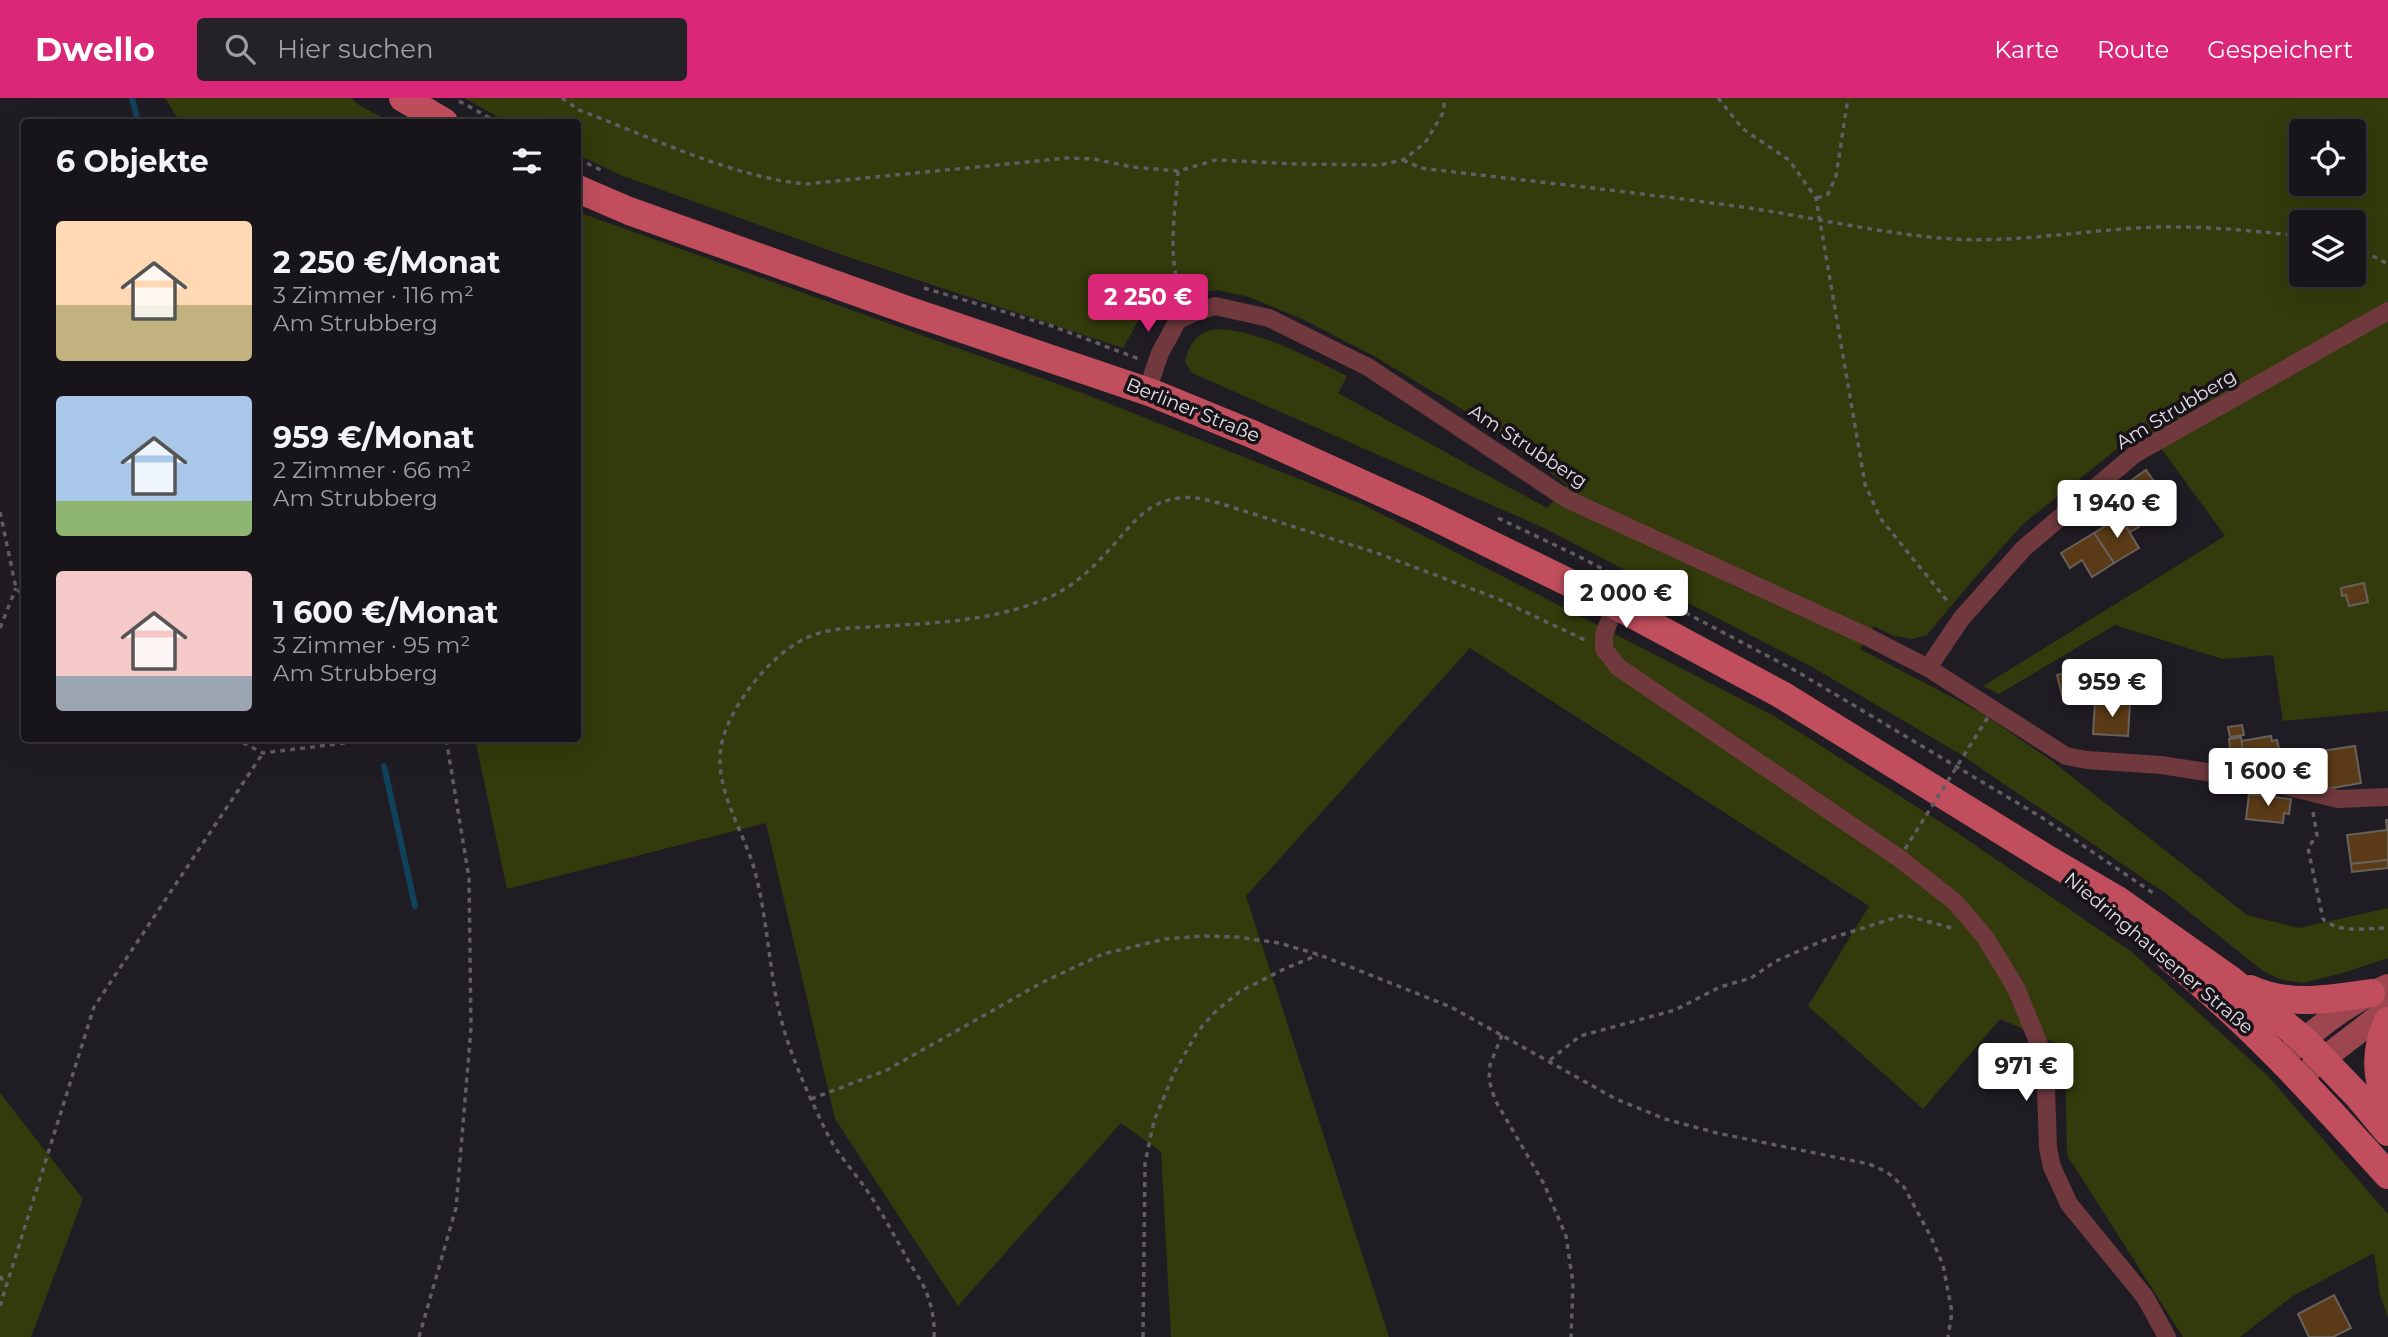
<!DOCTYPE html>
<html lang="de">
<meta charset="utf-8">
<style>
body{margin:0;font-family:Montserrat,sans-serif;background:#252227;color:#f1f3f6;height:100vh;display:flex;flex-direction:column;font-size:26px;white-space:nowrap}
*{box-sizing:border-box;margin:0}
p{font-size:23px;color:#9f9fa2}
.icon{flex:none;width:38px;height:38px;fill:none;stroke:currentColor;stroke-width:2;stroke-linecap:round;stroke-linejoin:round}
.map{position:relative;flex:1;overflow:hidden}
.panel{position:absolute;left:21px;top:21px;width:560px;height:623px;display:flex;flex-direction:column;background:#18151a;border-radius:7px;box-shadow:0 7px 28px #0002,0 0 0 2px #363439}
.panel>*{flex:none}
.buttons{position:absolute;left:2289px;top:21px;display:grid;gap:14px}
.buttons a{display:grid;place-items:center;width:77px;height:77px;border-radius:7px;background:#18151a;box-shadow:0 7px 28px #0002,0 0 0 2px #363439;font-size:35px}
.price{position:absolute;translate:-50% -60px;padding:0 16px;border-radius:7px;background:#fff;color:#222;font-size:23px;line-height:46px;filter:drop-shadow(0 2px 4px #0008)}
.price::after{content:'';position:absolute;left:50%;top:42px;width:21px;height:16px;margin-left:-10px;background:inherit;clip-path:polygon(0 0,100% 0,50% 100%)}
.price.active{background:#db2777;color:#fff}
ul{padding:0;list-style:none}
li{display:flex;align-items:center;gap:21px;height:175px;padding:0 35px}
li span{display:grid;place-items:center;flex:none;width:196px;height:140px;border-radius:7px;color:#555}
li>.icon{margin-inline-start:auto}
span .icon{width:84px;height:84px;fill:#fffc;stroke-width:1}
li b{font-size:30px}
h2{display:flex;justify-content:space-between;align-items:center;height:84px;padding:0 35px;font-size:30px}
header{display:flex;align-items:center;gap:42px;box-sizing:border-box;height:98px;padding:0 35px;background:#db2777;color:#fff}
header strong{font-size:33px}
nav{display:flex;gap:38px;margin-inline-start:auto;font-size:24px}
.search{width:490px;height:63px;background:#252227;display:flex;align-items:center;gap:18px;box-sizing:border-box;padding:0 24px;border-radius:7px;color:#9f9fa2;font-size:26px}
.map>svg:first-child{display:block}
.green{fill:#333a0b;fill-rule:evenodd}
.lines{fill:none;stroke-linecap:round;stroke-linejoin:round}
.stream{stroke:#11425b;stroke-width:6}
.building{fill:#5b3b17;stroke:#68615b;stroke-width:2}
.path{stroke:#615d63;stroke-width:3.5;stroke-dasharray:5 5;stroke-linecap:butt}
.minor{stroke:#70393e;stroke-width:18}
.secondary{stroke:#9d464f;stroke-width:24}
.primary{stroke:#c04e5c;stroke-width:28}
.path-bridge{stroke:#615d63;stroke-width:3.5;stroke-dasharray:5 5;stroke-linecap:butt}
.labels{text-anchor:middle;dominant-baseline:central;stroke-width:7;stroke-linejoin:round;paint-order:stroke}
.street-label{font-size:19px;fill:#e2e0e4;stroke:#171319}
</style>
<header>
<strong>Dwello</strong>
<div class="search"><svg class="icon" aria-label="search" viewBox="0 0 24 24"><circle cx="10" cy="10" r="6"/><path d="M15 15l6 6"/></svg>Hier suchen</div>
<nav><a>Karte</a><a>Route</a><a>Gespeichert</a></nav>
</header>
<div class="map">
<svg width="2388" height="1239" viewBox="0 0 2388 1239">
<rect width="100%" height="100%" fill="#201c23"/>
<g class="green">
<polygon points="165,0 351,0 359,7 391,24 180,24"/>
<path d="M464 0H2388V613L2283 623 2273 557 2222 561 2115 527 1999 596 1983 588 2225 438 2147 331 2127 343 2023 426 1972 483 1927 537 1912 541 1894 538 1874 528 1860 551 1982 615 2052 663 2247 817 2299 830 2388 810V860L2346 874 2303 885 2282 882 2263 873 2168 797 1960 656 1812 569 1544 430 1192 275 1185 264C1188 249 1195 236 1211 232 1244 225 1317 263 1347 278L1338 295 1547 410 1567 387 1460 310 1374 258 1302 221 1249 199 1217 192 1171 199 1143 214 1123 250 845 158 623 78 578 57V24H507ZM2301 33H2354V86H2301ZM2301 124H2354V177H2301Z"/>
<polygon points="578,114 1080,294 1362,406 1774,618 1950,730 2132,854 2268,978 2388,1116 2388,1220 2380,1197 2374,1155 2293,1198 2240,1239 2183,1239 2067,1057 2065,949 2000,921 1923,1011 1808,908 1869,808 1470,550 1246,798 1389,1239 1171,1239 1161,1054 1121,1025 958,1208 835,1021 766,725 507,791 475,641 578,640"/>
<polygon points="0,995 83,1101 31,1239 0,1239"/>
</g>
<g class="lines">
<g class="stream">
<polyline points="132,0 138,24"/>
<polyline points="384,668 415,808"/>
</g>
</g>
<g class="building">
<polygon points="2146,372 2156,386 2139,398 2129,384"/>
<polygon points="2131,416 2139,429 2130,434 2122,422"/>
<polygon points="2120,419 2139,450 2114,465 2094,435"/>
<polygon points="2094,435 2114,465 2092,479 2082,462 2070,470 2061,455"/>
<polygon points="2364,485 2368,504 2349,508 2346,497 2342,498 2341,490"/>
<polygon points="2079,571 2084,592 2062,597 2057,577"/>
<polygon points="2095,604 2130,606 2128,638 2093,636"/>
<polygon points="2242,627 2244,637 2230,639 2228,629"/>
<polygon points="2271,638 2272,643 2277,642 2279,651 2273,652 2275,664 2245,667 2241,643"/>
<polygon points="2241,639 2243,656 2231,657 2229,641"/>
<polygon points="2355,648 2361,685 2327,691 2325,679 2318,680 2316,670 2324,669 2321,653"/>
<polygon points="2249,696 2291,701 2289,716 2284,715 2283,725 2246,721"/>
<polygon points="2386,722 2388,722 2388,762 2351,766 2347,737 2387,732"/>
<polygon points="2388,762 2388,770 2352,774 2351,766"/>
<polygon points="2334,1197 2351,1230 2333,1239 2309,1239 2298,1216"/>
</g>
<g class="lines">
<g class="path">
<path d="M562 0 579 12C648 38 732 79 805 86L1067 60 1094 61 1132 69 1178 73 1216 62 1297 66 1380 67 1403 62 1425 45 1443 15 1445 0"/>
<polyline points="1718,0 1743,31 1789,62 1816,100 1865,386 1880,420 1949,505"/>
<polyline points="459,3 497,24"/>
<polyline points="578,61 601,72"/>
<path d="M1403 62 1421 70C1528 83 1635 94 1742 109 1812 119 1882 136 1952 141 2021 145 2089 131 2158 129 2206 128 2254 133 2301 138"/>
<path d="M1178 73C1176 109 1165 167 1184 199"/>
<polyline points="1817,100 1828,96 1836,78 1848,0"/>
<polyline points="2354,151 2369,156 2388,166"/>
<polyline points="924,190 1052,228 1139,261"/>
<polyline points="0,414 16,490 24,498"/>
<polyline points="1498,420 1580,459 1796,573 2041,719 2156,797"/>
<polyline points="0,530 16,490"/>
<polyline points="234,640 263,655 386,640"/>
<path d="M2313 714 2317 737 2308 750 2323 821C2339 836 2367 830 2388 830"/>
<polyline points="1502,937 1490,967 1489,982 1495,1002 1544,1086 1566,1138 1573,1185 1571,1239"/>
<polyline points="1550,962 1580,938 1675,912 1720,889 1751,880 1776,863 1822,843 1904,817 1952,830"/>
<polyline points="811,1001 887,972 1043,884 1103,856 1165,841 1201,838 1237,839 1279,845 1320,857 1451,909 1616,1001 1665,1021 1717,1035 1869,1066 1887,1074 1904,1089 1931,1139 1943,1167 1952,1214 1948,1239"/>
<polyline points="0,1178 6,1188"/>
<polyline points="0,1208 94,909 263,655"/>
<polyline points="419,1239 456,1110 471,930 469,780 446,640"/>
<path d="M934 1239C935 1225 932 1209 927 1196 923 1185 915 1174 909 1164 894 1137 879 1109 861 1084 849 1068 834 1051 826 1033 805 990 785 946 776 899 768 856 766 813 754 770 744 736 721 701 720 664 719 639 732 615 746 595 763 571 787 546 816 536 838 529 861 530 884 528 941 525 1001 522 1054 497 1074 487 1092 471 1107 454 1129 431 1144 404 1179 400 1194 398 1208 402 1222 406L1377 455 1496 500 1587 543"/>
<polyline points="1143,1239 1145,1065 1154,1023 1174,975 1198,933 1215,914 1239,894 1284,871 1318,857"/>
</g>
<g class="minor">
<polyline points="1147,293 1160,255 1178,222 1193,215 1215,208 1269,220 1368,269 1567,401 1868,539 1928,570 2066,658 2087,662 2161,667 2265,683 2338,701 2388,699"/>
<polyline points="1615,507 1604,537 1604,551 1618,569 1899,760 1955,804 1985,839 2016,890 2045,961 2048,1050 2052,1069 2069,1106 2145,1199 2167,1239"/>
<polyline points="1928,570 1961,521 2024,450 2135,356 2388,213"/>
</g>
<g class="secondary">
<path d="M2281 961C2314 933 2347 904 2388 888"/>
<polyline points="2300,979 2388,911"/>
</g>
<g class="primary">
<polyline points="403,0 444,24"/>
<polyline points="578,91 629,113 907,212 1152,295 1252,336 1420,412 1615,507 1782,597 2044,759 2116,801 2231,882 2304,942 2358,998 2388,1034"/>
<path d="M2169 859C2250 924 2318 1000 2388 1077"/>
<path d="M2250 891C2290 909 2329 901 2371 895"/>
<path d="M2388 923C2375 951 2375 979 2388 1007"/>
</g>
<polyline class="path-bridge" points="1905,751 1988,619"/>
</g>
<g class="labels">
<g class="street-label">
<text transform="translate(2176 311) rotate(-31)">Am Strubberg</text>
<text transform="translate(1193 312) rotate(22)">Berliner Straße</text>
<text transform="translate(1528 348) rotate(33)">Am Strubberg</text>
<text transform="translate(2159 855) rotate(40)">Niedringhausener Straße</text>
</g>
</g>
</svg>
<div class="buttons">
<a><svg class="icon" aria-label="locate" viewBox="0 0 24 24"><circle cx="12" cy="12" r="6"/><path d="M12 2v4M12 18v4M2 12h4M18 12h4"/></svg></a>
<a><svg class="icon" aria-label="layers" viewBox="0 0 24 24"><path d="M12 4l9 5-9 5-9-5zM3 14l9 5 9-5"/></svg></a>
</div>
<b class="price active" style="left:1148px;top:236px">2 250 €</b>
<b class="price" style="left:2117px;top:442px">1 940 €</b>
<b class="price" style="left:1626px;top:532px">2 000 €</b>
<b class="price" style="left:2112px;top:621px">959 €</b>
<b class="price" style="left:2268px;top:710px">1 600 €</b>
<b class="price" style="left:2026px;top:1005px">971 €</b>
<section class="panel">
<h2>6 Objekte<svg class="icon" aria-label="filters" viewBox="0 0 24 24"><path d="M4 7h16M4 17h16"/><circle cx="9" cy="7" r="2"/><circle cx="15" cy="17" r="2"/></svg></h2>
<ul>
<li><span style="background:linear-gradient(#ffd9b3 60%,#c2b280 0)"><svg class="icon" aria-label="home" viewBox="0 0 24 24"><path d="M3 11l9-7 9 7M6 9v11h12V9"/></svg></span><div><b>2 250 €/Monat</b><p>3 Zimmer · 116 m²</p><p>Am Strubberg</p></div></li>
<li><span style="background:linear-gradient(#a9c7e8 75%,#8fb573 0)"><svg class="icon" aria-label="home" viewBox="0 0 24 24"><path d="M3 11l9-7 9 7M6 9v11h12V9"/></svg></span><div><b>959 €/Monat</b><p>2 Zimmer · 66 m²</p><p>Am Strubberg</p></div></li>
<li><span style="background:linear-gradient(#f6c9c9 75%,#9aa5b1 0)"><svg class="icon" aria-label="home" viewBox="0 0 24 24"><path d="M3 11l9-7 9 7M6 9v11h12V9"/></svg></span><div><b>1 600 €/Monat</b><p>3 Zimmer · 95 m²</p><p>Am Strubberg</p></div></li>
</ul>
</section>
</div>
